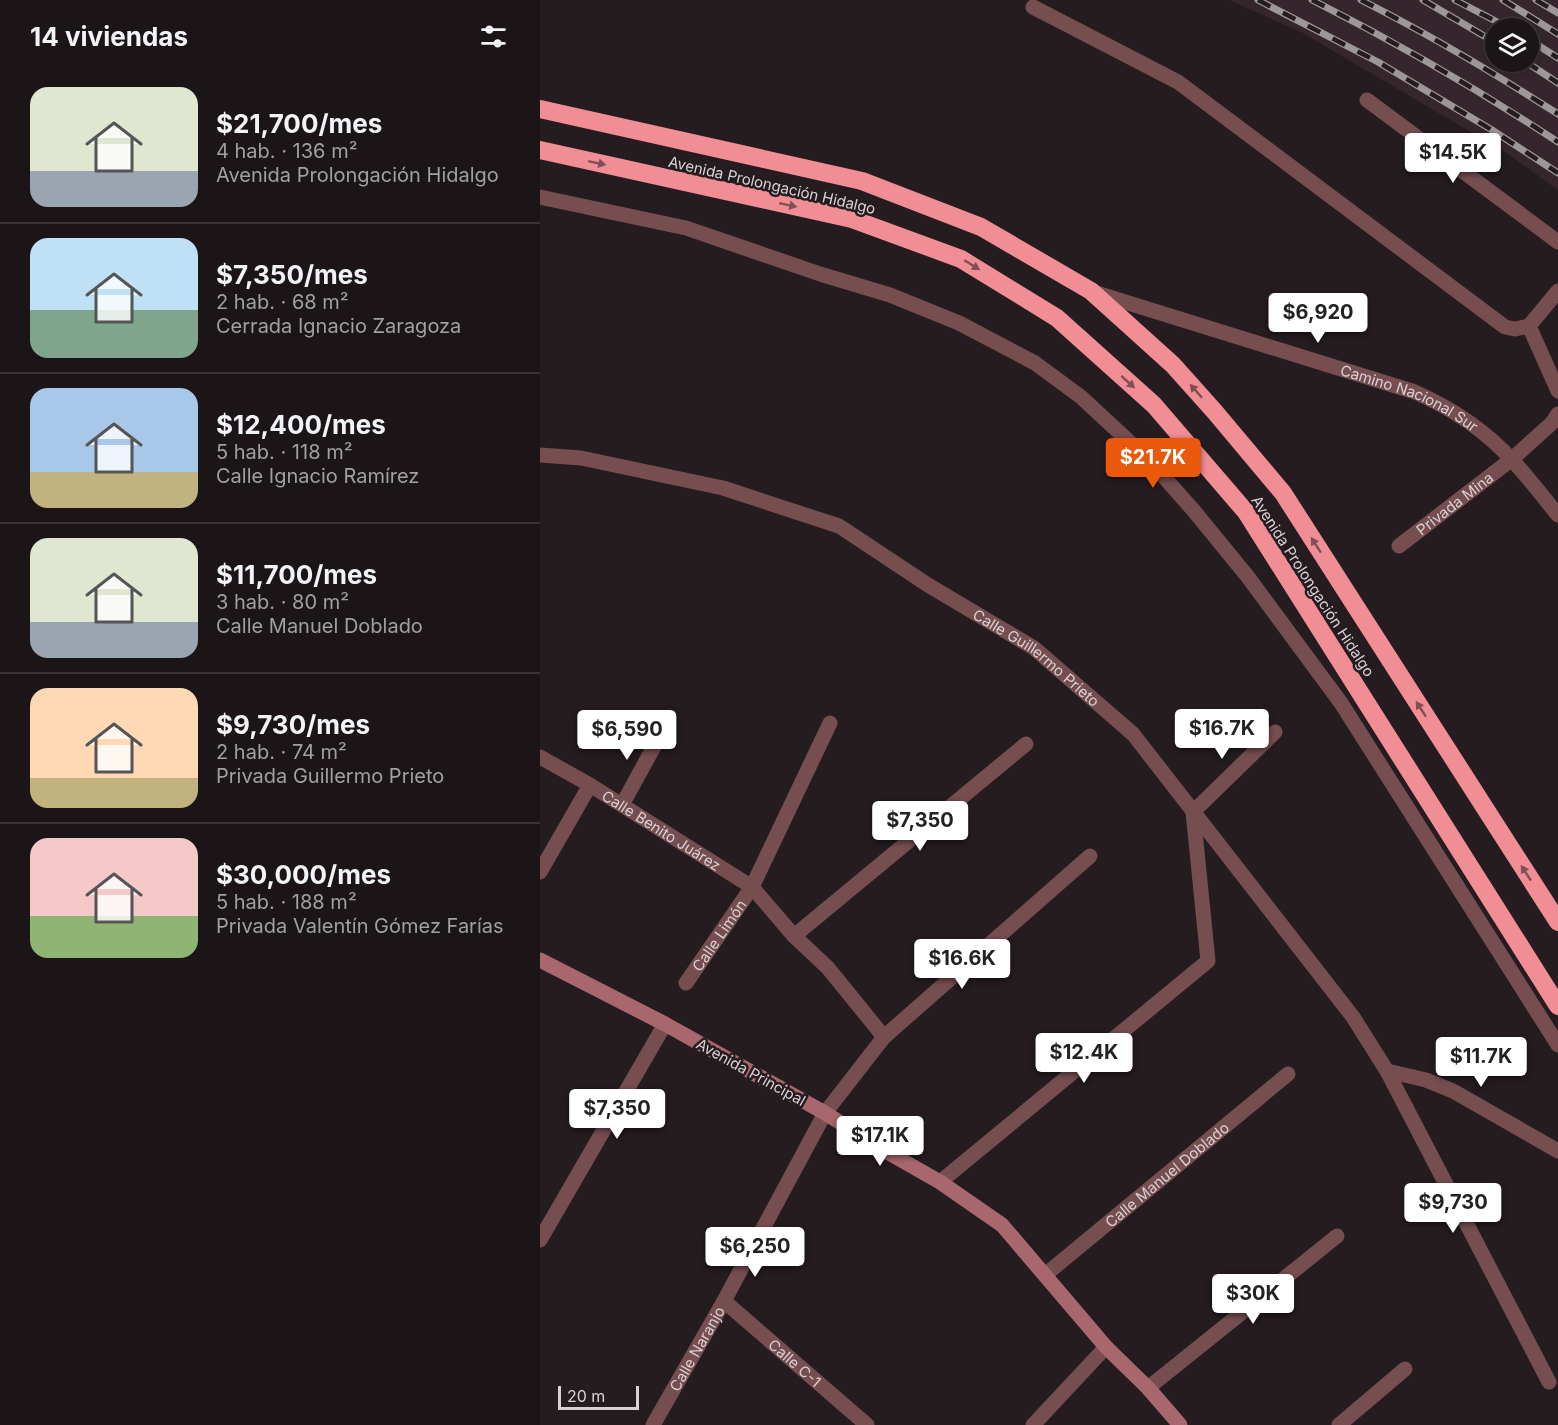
<!DOCTYPE html>
<html lang="es">
<meta charset="utf-8">
<style>
body{margin:0;font-family:Inter,sans-serif;background:#292225;color:#f1f3f6;height:100vh;display:flex;flex-direction:column;font-size:22px;white-space:nowrap}
*{box-sizing:border-box;margin:0}
p{font-size:20px;color:#a09fa2}
.icon{flex:none;width:33px;height:33px;fill:none;stroke:currentColor;stroke-width:2;stroke-linecap:round;stroke-linejoin:round}
.map{position:relative;flex:1;overflow:hidden}
.drawer{display:flex;flex-direction:column;background:#1c1518;width:540px}
.drawer>*{flex:none}
.buttons{position:absolute;left:945px;top:18px;display:grid;gap:12px}
.buttons a{display:grid;place-items:center;width:54px;height:54px;border-radius:50%;background:#1c1518;box-shadow:0 3px 9px #0003,0 0 0 2px #3a3437;font-size:30px}
.scale{position:absolute;left:18px;bottom:15px;width:81px;box-sizing:border-box;padding-left:6px;border:3px solid #d8d2d4;border-top:0;font-size:16px;line-height:21px;white-space:nowrap;color:#d8d2d4;-webkit-text-stroke:4px #251c20;paint-order:stroke}
.price{position:absolute;translate:-50% -51px;padding:0 14px;border-radius:6px;background:#fff;color:#222;font-size:20px;line-height:39px;filter:drop-shadow(0 2px 3px #0008)}
.price::after{content:'';position:absolute;left:50%;top:36px;width:18px;height:14px;margin-left:-9px;background:inherit;clip-path:polygon(0 0,100% 0,50% 100%)}
.price.active{background:#ea580c;color:#fff}
ul{padding:0;list-style:none}
li{display:flex;align-items:center;gap:18px;height:150px;padding:0 30px}
li+li{border-top:2px solid #3a3437}
li span{display:grid;place-items:center;flex:none;width:168px;height:120px;border-radius:18px;color:#555}
li>.icon{margin-inline-start:auto}
span .icon{width:72px;height:72px;fill:#fffc;stroke-width:1}
li b{font-size:26px}
h2{display:flex;justify-content:space-between;align-items:center;height:72px;padding:0 30px;font-size:26px}
main{display:flex;flex:1;min-height:0}
.map>svg:first-child{display:block}
.built{fill:#35262d;fill-rule:evenodd}
.lines{fill:none;stroke-linecap:round;stroke-linejoin:round}
.street{stroke:#764e50;stroke-width:15}
.secondary{stroke:#a8676c;stroke-width:15}
.highway{stroke:#f18d94;stroke-width:18}
.rail-casing{stroke:#9e9799;stroke-width:7}
.rail{stroke:#251c20;stroke-width:4.5;stroke-dasharray:14;stroke-linecap:butt}
.oneway{fill:#814f54}
.labels{text-anchor:middle;dominant-baseline:central;stroke-width:5;stroke-linejoin:round;paint-order:stroke}
.street-label{font-size:15px;fill:#d8d2d4;stroke:#251c20}
</style>
<main>
<section class="drawer">
<h2>14 viviendas<svg class="icon" aria-label="filters" viewBox="0 0 24 24"><path d="M4 7h16M4 17h16"/><circle cx="9" cy="7" r="2"/><circle cx="15" cy="17" r="2"/></svg></h2>
<ul>
<li><span style="background:linear-gradient(#dfe7d0 70%,#9aa5b1 0)"><svg class="icon" aria-label="home" viewBox="0 0 24 24"><path d="M3 11l9-7 9 7M6 9v11h12V9"/></svg></span><div><b>$21,700/mes</b><p>4 hab. · 136 m²</p><p>Avenida Prolongación Hidalgo</p></div></li>
<li><span style="background:linear-gradient(#bfe0f5 60%,#7fa58c 0)"><svg class="icon" aria-label="home" viewBox="0 0 24 24"><path d="M3 11l9-7 9 7M6 9v11h12V9"/></svg></span><div><b>$7,350/mes</b><p>2 hab. · 68 m²</p><p>Cerrada Ignacio Zaragoza</p></div></li>
<li><span style="background:linear-gradient(#a9c7e8 70%,#c2b280 0)"><svg class="icon" aria-label="home" viewBox="0 0 24 24"><path d="M3 11l9-7 9 7M6 9v11h12V9"/></svg></span><div><b>$12,400/mes</b><p>5 hab. · 118 m²</p><p>Calle Ignacio Ramírez</p></div></li>
<li><span style="background:linear-gradient(#dfe7d0 70%,#9aa5b1 0)"><svg class="icon" aria-label="home" viewBox="0 0 24 24"><path d="M3 11l9-7 9 7M6 9v11h12V9"/></svg></span><div><b>$11,700/mes</b><p>3 hab. · 80 m²</p><p>Calle Manuel Doblado</p></div></li>
<li><span style="background:linear-gradient(#ffd9b3 75%,#c2b280 0)"><svg class="icon" aria-label="home" viewBox="0 0 24 24"><path d="M3 11l9-7 9 7M6 9v11h12V9"/></svg></span><div><b>$9,730/mes</b><p>2 hab. · 74 m²</p><p>Privada Guillermo Prieto</p></div></li>
<li><span style="background:linear-gradient(#f6c9c9 65%,#8fb573 0)"><svg class="icon" aria-label="home" viewBox="0 0 24 24"><path d="M3 11l9-7 9 7M6 9v11h12V9"/></svg></span><div><b>$30,000/mes</b><p>5 hab. · 188 m²</p><p>Privada Valentín Gómez Farías</p></div></li>
</ul>
</section>
<div class="map">
<svg width="1018" height="1425" viewBox="0 0 1018 1425">
<rect width="100%" height="100%" fill="#251c20"/>
<path class="built" d="M689 0H1018V190L968 154 763 33ZM956 28H988V62H956Z"/>
<g class="lines">
<g class="street">
<polyline points="493,7 638,82 965,327 975,329 989,326 1018,291"/>
<polyline points="827,100 1018,242"/>
<polyline points="0,197 146,228 280,274 350,295 419,323 495,363 541,397 609,460 654,511 708,577 801,703 1018,1045"/>
<path id="s1" d="M553 292 875 392C911 408 946 431 973 461 989 478 1003 497 1018 515"/>
<polyline points="989,326 1018,391"/>
<path id="s2" d="M0 455 41 458 183 488 299 526 388 585 494 648 593 734 813 1017 847 1071 1009 1382"/>
<path id="s3" d="M859 546 972 459 1012 423 1018 414"/>
<path id="s4" d="M0 757 50 785 212 887 254 936 288 968 344 1037"/>
<polyline points="82,805 122,732"/>
<polyline points="0,872 50,785"/>
<polyline points="254,936 486,744"/>
<path id="s5" d="M146 983 212 887 290 723"/>
<polyline points="847,1071 886,1080 913,1091 1018,1151"/>
<polyline points="400,1182 668,961 653,812 735,732"/>
<polyline points="0,1240 125,1024"/>
<path id="s6" d="M505 1275 748 1074"/>
<path id="s7" d="M184 1301 327 1425"/>
<polyline points="608,1388 797,1236"/>
<path id="s8" d="M113 1425 184 1301 285 1113 344 1037 550 856"/>
<polyline points="493,1425 566,1347"/>
<polyline points="799,1425 865,1369"/>
</g>
<polyline class="secondary" points="0,960 125,1024 285,1113 342,1149 400,1182 462,1225 566,1347 608,1388 640,1425"/>
<g class="highway">
<polyline points="0,109 322,181 441,227 551,291 633,365 675,412 743,493 1018,922"/>
<polyline points="0,150 312,219 421,259 517,318 614,405 706,512 1018,1006"/>
</g>
<defs>
<g id="rail">
<polyline points="718,0 838,62 952,130 1018,173"/>
<path d="M772 0C857 43 939 90 1018 142"/>
<path d="M821 0C888 34 954 73 1018 114"/>
<polyline points="883,0 956,43"/>
<polyline points="915,0 969,28"/>
<polyline points="963,0 1018,34"/>
<polyline points="996,0 1018,13"/>
<polyline points="988,39 1018,58"/>
<polyline points="986,62 1018,83"/>
</g>
</defs>
<use href="#rail" class="rail-casing"/>
<use href="#rail" class="rail"/>
</g>
<defs><path id="oneway-solid" d="M-6-.8H1V-3.2L6.5 0L1 3.2V.8H-6Z" transform="scale(1.5)"/></defs>
<g class="oneway">
<use href="#oneway-solid" transform="translate(57 163) rotate(12)"/>
<use href="#oneway-solid" transform="translate(248 205) rotate(12)"/>
<use href="#oneway-solid" transform="translate(432 265) rotate(32)"/>
<use href="#oneway-solid" transform="translate(588 382) rotate(42)"/>
<use href="#oneway-solid" transform="translate(656 391) rotate(-132)"/>
<use href="#oneway-solid" transform="translate(776 545) rotate(-123)"/>
<use href="#oneway-solid" transform="translate(881 709) rotate(-123)"/>
<use href="#oneway-solid" transform="translate(986 873) rotate(-123)"/>
</g>
<g class="labels">
<g class="street-label">
<text transform="translate(232 185) rotate(13)">Avenida Prolongación Hidalgo</text>
<text stroke="none"><textPath href="#s1" startOffset="334">Camino Nacional Sur</textPath></text>
<text stroke="none"><textPath href="#s3" startOffset="70">Privada Mina</textPath></text>
<text transform="translate(773 586) rotate(57)">Avenida Prolongación Hidalgo</text>
<text stroke="none"><textPath href="#s2" startOffset="546">Calle Guillermo Prieto</textPath></text>
<text stroke="none"><textPath href="#s4" startOffset="142">Calle Benito Juárez</textPath></text>
<text stroke="none"><textPath href="#s5" startOffset="58">Calle Limón</textPath></text>
<text transform="translate(211 1072) rotate(29)">Avenida Principal</text>
<text stroke="none"><textPath href="#s6" startOffset="158">Calle Manuel Doblado</textPath></text>
<text stroke="none"><textPath href="#s8" startOffset="88">Calle Naranjo</textPath></text>
<text stroke="none"><textPath href="#s7" startOffset="94">Calle C-1</textPath></text>
</g>
</g>
</svg>
<div class="buttons">
<a><svg class="icon" aria-label="layers" viewBox="0 0 24 24"><path d="M12 4l9 5-9 5-9-5zM3 14l9 5 9-5"/></svg></a>
</div>
<div class="scale">20 m</div>
<b class="price" style="left:913px;top:184px">$14.5K</b>
<b class="price" style="left:778px;top:344px">$6,920</b>
<b class="price active" style="left:613px;top:489px">$21.7K</b>
<b class="price" style="left:682px;top:760px">$16.7K</b>
<b class="price" style="left:87px;top:761px">$6,590</b>
<b class="price" style="left:380px;top:852px">$7,350</b>
<b class="price" style="left:422px;top:990px">$16.6K</b>
<b class="price" style="left:544px;top:1084px">$12.4K</b>
<b class="price" style="left:941px;top:1088px">$11.7K</b>
<b class="price" style="left:77px;top:1140px">$7,350</b>
<b class="price" style="left:340px;top:1167px">$17.1K</b>
<b class="price" style="left:913px;top:1234px">$9,730</b>
<b class="price" style="left:215px;top:1278px">$6,250</b>
<b class="price" style="left:713px;top:1325px">$30K</b>
</div>
</main>
